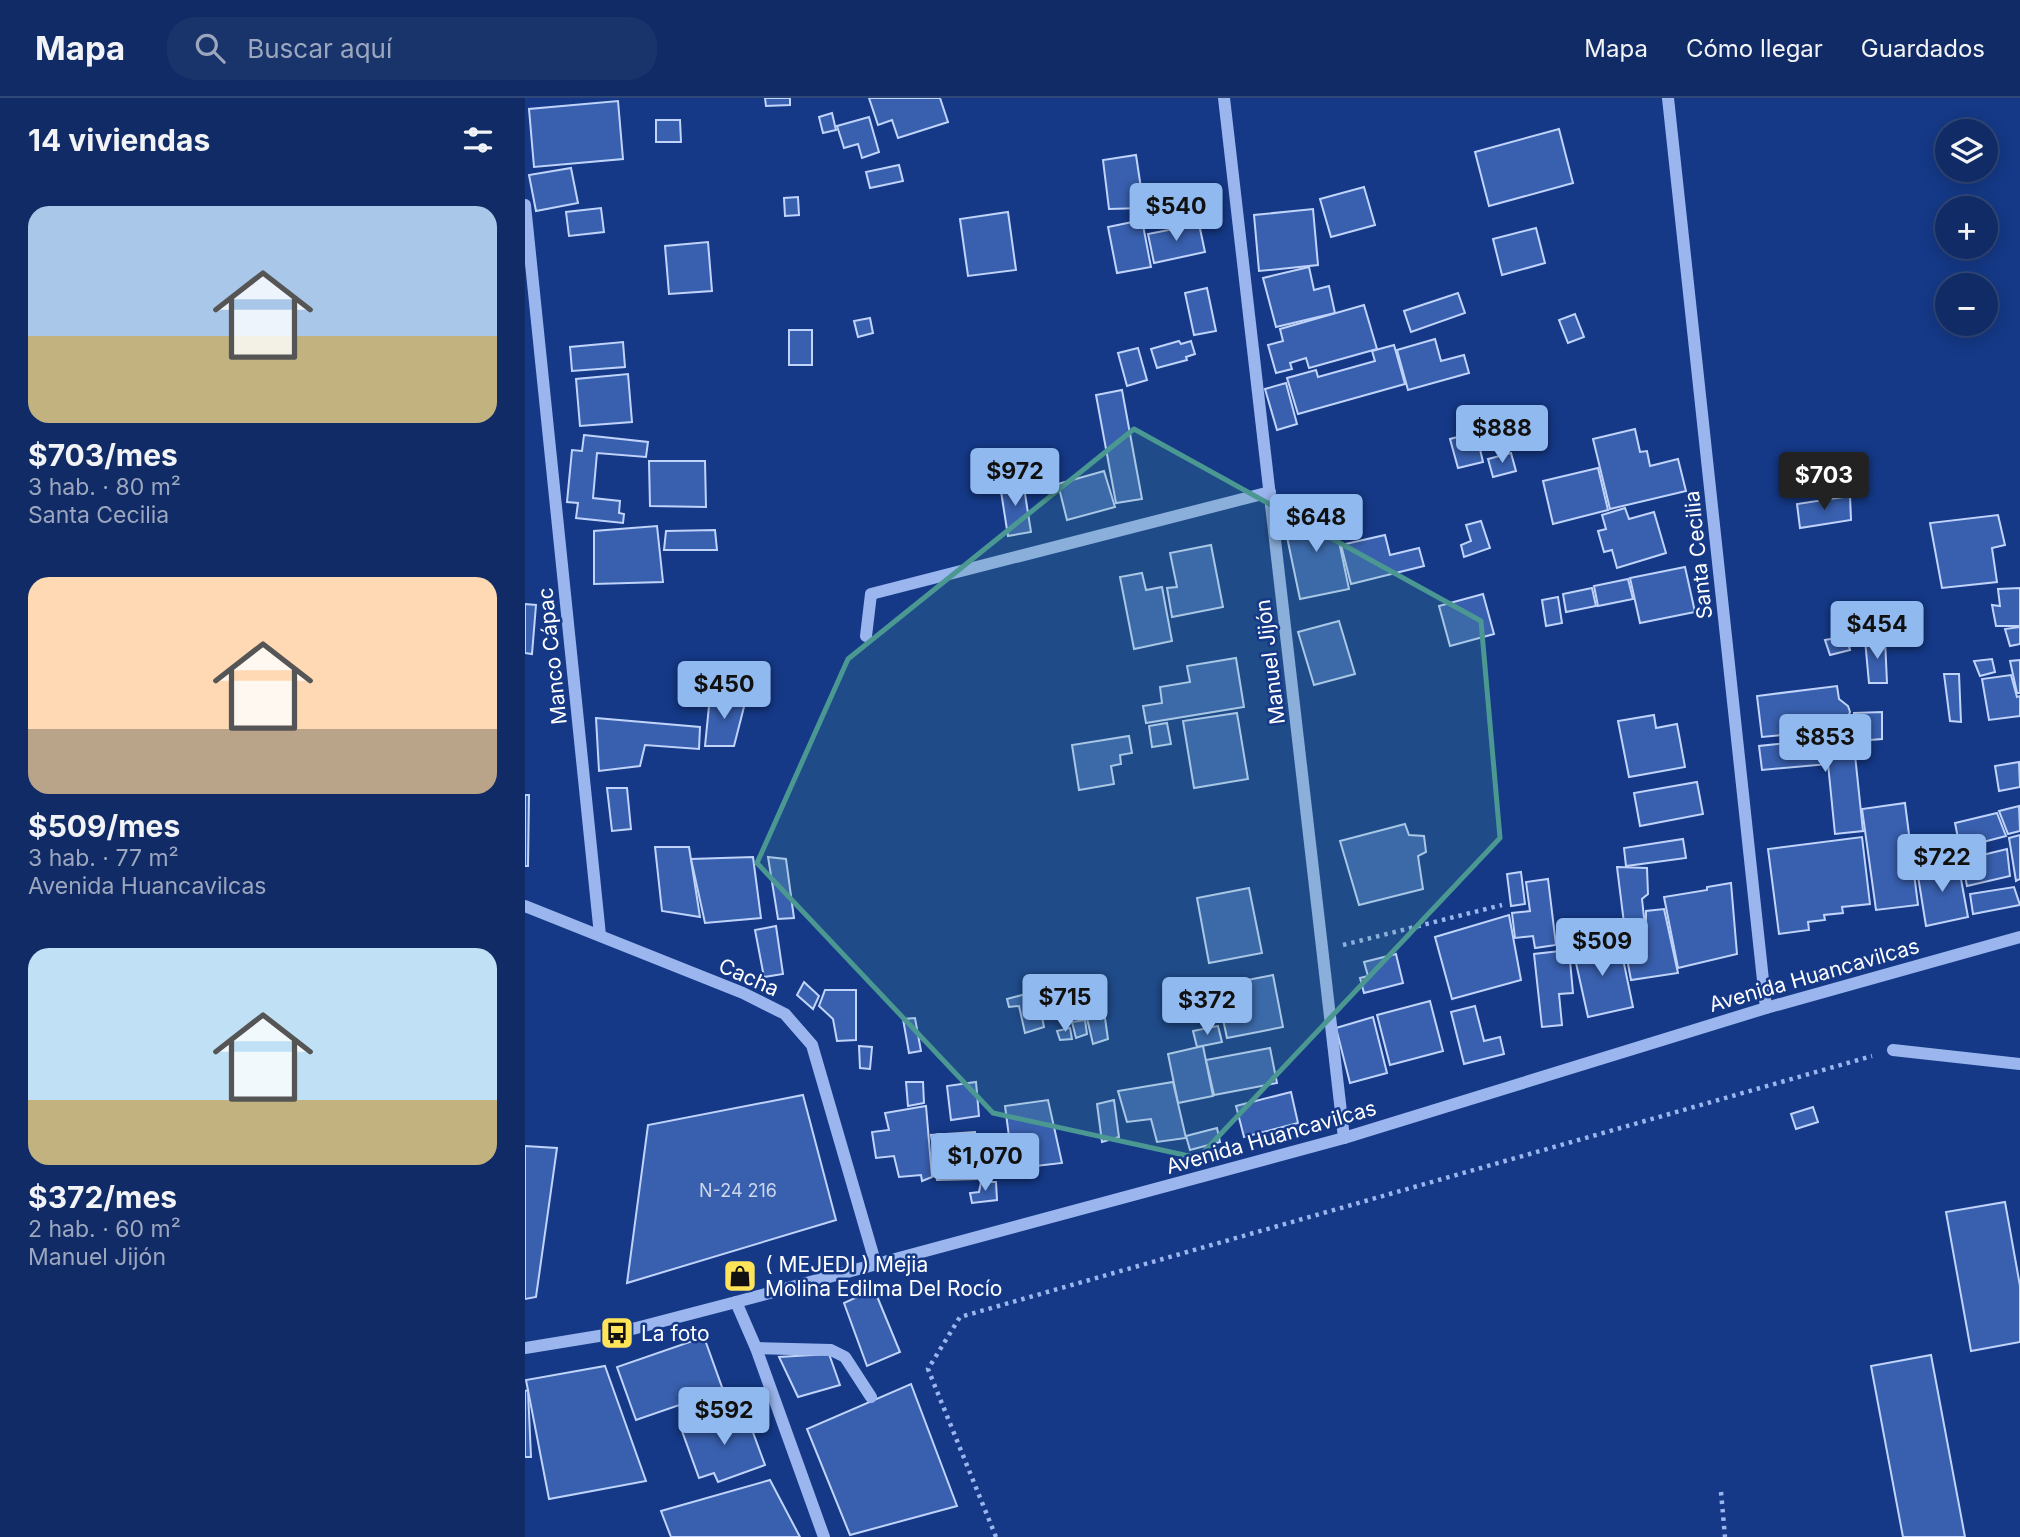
<!DOCTYPE html>
<html lang="es">
<meta charset="utf-8">
<style>
body{margin:0;font-family:Inter,sans-serif;background:#19336b;color:#f1f3f6;height:100vh;display:flex;flex-direction:column;font-size:26px;white-space:nowrap}
*{box-sizing:border-box;margin:0}
p{font-size:23px;color:#9ca7bf}
.icon{flex:none;width:38px;height:38px;fill:none;stroke:currentColor;stroke-width:2;stroke-linecap:round;stroke-linejoin:round}
.map{position:relative;flex:1;overflow:hidden}
.details{display:flex;flex-direction:column;background:#102b65;width:525px}
.details>*{flex:none}
.buttons{position:absolute;left:1410px;top:21px;display:grid;gap:14px}
.buttons a{display:grid;place-items:center;width:63px;height:63px;border-radius:50%;background:#102b65;box-shadow:0 4px 18px #0003,0 0 0 2px #304779;font-size:35px}
.price{position:absolute;translate:-50% -60px;padding:0 16px;border-radius:7px;background:#90b9f0;color:#111;font-size:23px;line-height:46px;filter:drop-shadow(0 2px 4px #0008)}
.price::after{content:'';position:absolute;left:50%;top:42px;width:21px;height:16px;margin-left:-10px;background:inherit;clip-path:polygon(0 0,100% 0,50% 100%)}
.price.active{background:#222;color:#fff}
ul{padding:0;list-style:none}
li{display:grid;align-content:center;gap:14px;height:371px;padding:0 28px}
li span{display:grid;place-items:center;height:217px;border-radius:21px;color:#555}
li>.icon{margin-inline-start:auto}
span .icon{width:126px;height:126px;fill:#fffc;stroke-width:1}
li b{font-size:30px}
h2{display:flex;justify-content:space-between;align-items:center;height:84px;padding:0 28px;font-size:30px}
header{display:flex;align-items:center;gap:42px;box-sizing:border-box;height:98px;padding:0 35px;background:#102b65;border-bottom:2px solid #304779}
header strong{font-size:33px}
nav{display:flex;gap:38px;margin-inline-start:auto;font-size:24px}
.search{width:490px;height:63px;background:#19336b;display:flex;align-items:center;gap:18px;box-sizing:border-box;padding:0 24px;border-radius:28px;color:#9ca7bf;font-size:26px}
main{display:flex;flex:1;min-height:0}
.map>svg:first-child{display:block}
.building{fill:#3960af;stroke:#c0d4fb;stroke-width:2}
.lines{fill:none;stroke-linecap:round;stroke-linejoin:round}
.path{stroke:#9bb6ee;stroke-width:4.5;stroke-dasharray:3.5 5;stroke-linecap:butt}
.minor{stroke:#9bb6ee;stroke-width:12}
.marked{fill:#4b9892;fill-opacity:0.2;stroke:#4b9892;stroke-width:5;stroke-linejoin:round}
.labels{text-anchor:middle;dominant-baseline:central;stroke-width:5;stroke-linejoin:round;paint-order:stroke}
.number-label{font-size:18px;fill:#ced7eb}
.street-label{font-size:21px;fill:#fff;stroke:#153987}
.poi-label{font-size:21px;fill:#fff;stroke:#153987;text-anchor:start}
</style>
<header>
<strong>Mapa</strong>
<div class="search"><svg class="icon" aria-label="search" viewBox="0 0 24 24"><circle cx="10" cy="10" r="6"/><path d="M15 15l6 6"/></svg>Buscar aquí</div>
<nav><a>Mapa</a><a>Cómo llegar</a><a>Guardados</a></nav>
</header>
<main>
<section class="details">
<h2>14 viviendas<svg class="icon" aria-label="filters" viewBox="0 0 24 24"><path d="M4 7h16M4 17h16"/><circle cx="9" cy="7" r="2"/><circle cx="15" cy="17" r="2"/></svg></h2>
<ul>
<li><span style="background:linear-gradient(#a9c7e8 60%,#c2b280 0)"><svg class="icon" aria-label="home" viewBox="0 0 24 24"><path d="M3 11l9-7 9 7M6 9v11h12V9"/></svg></span><div><b>$703/mes</b><p>3 hab. · 80 m²</p><p>Santa Cecilia</p></div></li>
<li><span style="background:linear-gradient(#ffd9b3 70%,#b9a48a 0)"><svg class="icon" aria-label="home" viewBox="0 0 24 24"><path d="M3 11l9-7 9 7M6 9v11h12V9"/></svg></span><div><b>$509/mes</b><p>3 hab. · 77 m²</p><p>Avenida Huancavilcas</p></div></li>
<li><span style="background:linear-gradient(#bfe0f5 70%,#c2b280 0)"><svg class="icon" aria-label="home" viewBox="0 0 24 24"><path d="M3 11l9-7 9 7M6 9v11h12V9"/></svg></span><div><b>$372/mes</b><p>2 hab. · 60 m²</p><p>Manuel Jijón</p></div></li>
</ul>
</section>
<div class="map">
<svg width="1495" height="1439" viewBox="0 0 1495 1439">
<rect width="100%" height="100%" fill="#153987"/>
<g class="building">
<polygon points="240,0 265,0 265,7 241,8"/>
<polygon points="344,0 415,0 423,24 373,40 367,22 353,27"/>
<polygon points="93,3 98,61 9,69 4,11"/>
<polygon points="307,15 311,32 298,35 294,19"/>
<polygon points="344,19 354,54 337,60 333,46 319,50 312,28"/>
<polygon points="131,22 155,22 156,44 131,44"/>
<polygon points="1034,31 1048,85 964,108 950,54"/>
<polygon points="611,57 619,110 584,111 578,62"/>
<polygon points="374,67 378,83 345,90 341,74"/>
<polygon points="46,70 53,105 11,113 4,77"/>
<polygon points="839,89 850,127 806,139 795,101"/>
<polygon points="273,99 274,117 260,118 259,100"/>
<polygon points="76,110 79,134 44,138 41,114"/>
<polygon points="788,111 793,167 734,173 729,117"/>
<polygon points="483,114 491,172 443,178 435,121"/>
<polygon points="617,122 626,169 592,175 583,129"/>
<polygon points="674,126 680,154 629,165 623,136"/>
<polygon points="1011,130 1020,165 977,177 968,141"/>
<polygon points="183,144 187,193 144,196 140,148"/>
<polygon points="784,169 789,192 804,188 810,215 751,229 738,180"/>
<polygon points="682,190 691,233 669,237 660,195"/>
<polygon points="933,195 940,215 886,234 879,213"/>
<polygon points="839,207 852,251 784,270 781,260 765,265 767,271 751,275 743,247 758,243 755,231"/>
<polygon points="1050,216 1059,239 1043,245 1034,222"/>
<polygon points="345,220 348,235 333,239 329,223"/>
<rect x="264" y="232" width="23" height="35"/>
<polygon points="910,241 916,263 939,257 944,275 883,292 872,252"/>
<polygon points="654,243 656,246 666,243 670,256 661,259 662,262 632,270 626,251"/>
<polygon points="98,244 100,269 47,273 45,249"/>
<polygon points="869,247 880,286 773,316 762,280 791,272 793,279 850,263 847,253"/>
<polygon points="613,250 622,282 602,288 593,255"/>
<polygon points="103,276 107,324 55,328 51,281"/>
<polygon points="761,285 772,326 752,332 740,291"/>
<polygon points="597,292 617,401 591,405 571,297"/>
<polygon points="1110,331 1115,354 1122,353 1125,368 1153,361 1161,393 1085,411 1068,341"/>
<polygon points="951,334 958,364 933,370 925,341"/>
<polygon points="59,337 123,344 121,359 72,355 68,400 95,403 94,415 99,416 98,425 51,420 53,405 42,404 47,352 57,353"/>
<polygon points="986,355 991,373 968,379 963,361"/>
<polygon points="124,363 180,363 181,409 125,408"/>
<polygon points="1073,370 1083,412 1028,426 1018,383"/>
<polygon points="579,373 590,409 542,422 533,386"/>
<polygon points="498,383 506,434 483,438 475,387"/>
<polygon points="1325,398 1326,422 1275,430 1272,406"/>
<polygon points="807,410 824,491 775,501 758,420"/>
<polygon points="1100,410 1104,421 1129,414 1141,455 1092,470 1087,452 1079,454 1073,433 1081,431 1077,417"/>
<polygon points="1473,417 1480,447 1467,450 1472,484 1417,490 1405,425"/>
<polygon points="956,423 965,450 939,459 936,447 946,443 941,427"/>
<polygon points="132,428 138,484 69,486 69,433"/>
<polygon points="190,432 192,452 139,452 141,433"/>
<polygon points="860,437 865,457 894,450 899,468 826,486 816,447"/>
<polygon points="686,447 698,509 647,519 642,490 652,489 645,455"/>
<polygon points="1160,469 1170,514 1115,525 1105,480"/>
<polygon points="617,475 621,492 637,489 647,543 609,551 595,479"/>
<polygon points="1103,481 1108,501 1073,508 1069,488"/>
<polygon points="1067,490 1071,508 1041,514 1038,496"/>
<polygon points="1495,490 1495,528 1471,528 1467,507 1475,508 1473,491"/>
<polygon points="958,496 969,536 925,548 914,508"/>
<polygon points="1033,499 1037,525 1021,528 1017,502"/>
<polygon points="0,506 11,507 7,556 0,555"/>
<polygon points="814,523 830,576 789,587 773,534"/>
<polygon points="1495,529 1495,546 1485,548 1480,531"/>
<polygon points="1321,538 1325,552 1305,557 1300,542"/>
<polygon points="1360,541 1362,585 1344,585 1340,542"/>
<polygon points="711,560 719,609 621,625 618,608 637,605 635,589 665,584 662,568"/>
<polygon points="1467,561 1470,574 1455,578 1449,563"/>
<polygon points="1495,562 1495,595 1492,595 1485,563"/>
<polygon points="1419,576 1434,576 1436,624 1425,623"/>
<polygon points="1486,577 1492,599 1495,598 1495,618 1464,622 1457,581"/>
<polygon points="1312,588 1314,601 1323,608 1325,614 1323,619 1318,621 1293,623 1295,633 1237,639 1232,598"/>
<polygon points="185,598 221,601 209,648 180,648"/>
<polygon points="1357,614 1357,641 1332,643 1329,615"/>
<polygon points="712,615 723,681 669,690 658,623"/>
<polygon points="1129,617 1131,630 1152,626 1160,669 1104,679 1093,623"/>
<polygon points="71,620 175,629 174,651 120,647 115,668 74,673"/>
<polygon points="642,625 646,646 627,649 624,628"/>
<polygon points="604,638 607,655 595,657 596,666 586,668 589,686 554,692 547,647"/>
<polygon points="1328,638 1338,733 1310,736 1303,666 1237,672 1234,648"/>
<polygon points="1494,664 1495,689 1474,693 1470,668"/>
<polygon points="1172,684 1178,716 1115,728 1109,695"/>
<polygon points="82,690 102,690 106,731 87,733"/>
<polygon points="0,697 4,697 3,768 0,768"/>
<polygon points="1380,705 1393,807 1351,812 1337,711"/>
<polygon points="1494,708 1495,733 1483,736 1474,713"/>
<polygon points="1472,715 1481,738 1435,750 1430,725"/>
<polygon points="880,726 884,737 899,738 901,754 893,758 898,791 834,807 815,743"/>
<polygon points="1495,737 1495,781 1491,783 1484,740"/>
<polygon points="1337,739 1345,806 1317,809 1318,815 1299,817 1300,822 1283,824 1284,832 1254,836 1243,751"/>
<polygon points="1158,741 1161,760 1101,768 1099,750"/>
<polygon points="130,749 164,749 175,819 137,813"/>
<polygon points="1482,751 1485,778 1442,788 1437,762"/>
<polygon points="228,759 236,820 180,825 166,761"/>
<polygon points="243,759 261,761 269,820 253,821"/>
<polygon points="1433,765 1443,819 1401,828 1392,772"/>
<polygon points="1092,769 1122,770 1123,796 1117,801 1120,828 1100,833"/>
<polygon points="996,774 1000,806 986,808 982,776"/>
<polygon points="1023,781 1031,847 1010,850 1008,838 990,840 987,815 1005,813 1001,784"/>
<polygon points="1206,785 1212,856 1153,870 1139,799 1182,792 1182,789"/>
<polygon points="1489,789 1495,807 1448,816 1445,796"/>
<polygon points="724,790 737,855 684,865 672,800"/>
<polygon points="1139,811 1153,875 1106,882 1097,834 1121,831 1121,813"/>
<polygon points="984,817 996,882 927,901 910,839"/>
<polygon points="251,828 258,876 239,879 230,832"/>
<polygon points="1080,839 1085,859 1097,856 1108,909 1063,919 1047,847"/>
<polygon points="1044,852 1048,895 1034,896 1037,927 1017,929 1009,856"/>
<polygon points="871,856 878,885 839,895 835,880 843,878 839,864"/>
<polygon points="748,877 758,929 702,940 691,888"/>
<polygon points="279,884 294,898 288,911 272,897"/>
<polygon points="300,892 331,892 331,942 312,943 308,921 294,908"/>
<polygon points="512,893 519,929 500,935 494,908 484,909 482,901"/>
<polygon points="905,903 918,953 865,967 852,917"/>
<polygon points="950,908 959,943 975,939 979,956 939,966 926,914"/>
<polygon points="579,913 583,941 568,946 561,916"/>
<polygon points="848,919 862,975 825,985 811,930"/>
<polygon points="390,920 396,953 384,955 378,921"/>
<polygon points="560,922 562,936 551,940 547,924"/>
<polygon points="693,928 697,944 672,949 668,933"/>
<polygon points="545,930 547,941 535,942 532,933"/>
<polygon points="334,948 347,949 345,971 335,970"/>
<polygon points="678,948 688,998 653,1005 643,956"/>
<polygon points="745,950 752,985 689,997 681,962"/>
<polygon points="381,984 398,984 399,1005 383,1008"/>
<polygon points="451,984 454,1018 426,1022 422,988"/>
<polygon points="648,984 661,1040 632,1044 626,1021 602,1024 593,993"/>
<polygon points="766,994 773,1025 719,1039 711,1008"/>
<polygon points="278,997 311,1122 102,1185 123,1027"/>
<polygon points="523,1002 537,1065 511,1068 506,1052 486,1054 480,1008"/>
<polygon points="589,1002 594,1039 577,1044 572,1006"/>
<polygon points="401,1008 407,1079 397,1083 396,1077 374,1079 369,1058 351,1060 347,1034 364,1032 360,1015"/>
<polygon points="1288,1009 1293,1024 1271,1031 1266,1016"/>
<polygon points="692,1030 695,1044 665,1052 661,1038"/>
<polygon points="450,1034 453,1081 412,1082 406,1037"/>
<polygon points="0,1048 32,1050 11,1199 0,1201"/>
<polygon points="456,1069 467,1070 466,1079 457,1078"/>
<polygon points="456,1084 471,1084 472,1102 447,1105 445,1095 454,1094"/>
<polygon points="1480,1104 1495,1188 1495,1244 1446,1253 1421,1114"/>
<polygon points="349,1191 375,1254 342,1268 319,1205"/>
<polygon points="179,1239 198,1292 111,1322 92,1269"/>
<polygon points="304,1256 315,1287 273,1299 254,1259"/>
<polygon points="1406,1257 1440,1439 1378,1439 1346,1268"/>
<polygon points="80,1268 121,1383 24,1401 1,1282"/>
<polygon points="386,1286 432,1408 325,1437 282,1331"/>
<polygon points="3,1292 6,1359 0,1359 0,1293"/>
<polygon points="219,1310 240,1367 193,1384 189,1375 174,1380 157,1333"/>
<polygon points="245,1382 275,1439 146,1439 136,1413"/>
</g>
<g class="lines">
<g class="path">
<polyline points="818,847 977,807"/>
<polyline points="1196,1394 1200,1439"/>
<polyline points="471,1439 403,1271 435,1219 1347,958"/>
</g>
<g class="minor">
<polyline points="699,0 819,1040"/>
<polyline points="1143,0 1241,910"/>
<polyline points="0,107 75,837"/>
<polyline points="341,538 346,496 745,394"/>
<polyline points="0,808 218,895 260,916 287,947 351,1167"/>
<polyline points="1368,952 1495,966"/>
<polyline points="211,1204 231,1250 299,1439"/>
<polyline points="0,1250 92,1235 211,1204 819,1040 1241,910 1495,839"/>
<polyline points="231,1250 306,1252 320,1259 346,1299"/>
</g>
</g>
<path class="marked" d="M609 331 956 523 975 740 673 1060 468 1015 232 765 323 561Z"/>
<defs>
<symbol id="shop-square" viewBox="-11 -11 22 22"><rect x="-9" y="-9" width="18" height="18" rx="4" fill="#ffe358" stroke="#153987"/><path d="M-5-2.5h2.3a2.7 3.5 0 0 1 5.4 0H5L5.5 6h-11ZM-1.5-2.5h3a1.5 2.3 0 0 0-3 0Z" fill="#111"/></symbol>
<symbol id="bus-square" viewBox="-11 -11 22 22"><rect x="-9" y="-9" width="18" height="18" rx="4" fill="#ffe358" stroke="#153987"/><path d="M-5-6H5V4H4V6H2V4H-2V6H-4V4H-5ZM-3.5-4V0h7V-4ZM-3.5 1.2v1.5H-2V1.2ZM2 1.2v1.5H3.5V1.2Z" fill="#111"/></symbol>
</defs>
<g fill-rule="evenodd">
<use href="#shop-square" x="196" y="1159" width="38" height="38"/>
<use href="#bus-square" x="73" y="1216" width="38" height="38"/>
</g>
<g class="labels">
<g class="number-label">
<text x="213" y="1092">N-24 216</text>
</g>
<g class="street-label">
<text transform="translate(1173 457) rotate(-96)">Santa Cecilia</text>
<text transform="translate(27 558) rotate(-96)">Manco Cápac</text>
<text transform="translate(745 564) rotate(-97)">Manuel Jijón</text>
<text transform="translate(1289 877) rotate(-16)">Avenida Huancavilcas</text>
<text transform="translate(224 879) rotate(24)">Cacha</text>
<text transform="translate(746 1039) rotate(-16)">Avenida Huancavilcas</text>
</g>
<g class="poi-label">
<text x="240" y="1166">( MEJEDI ) Mejia<tspan x="240" dy="24">Molina Edilma Del Rocío</tspan></text>
<text x="116" y="1235">La foto</text>
</g>
</g>
</svg>
<div class="buttons">
<a><svg class="icon" aria-label="layers" viewBox="0 0 24 24"><path d="M12 4l9 5-9 5-9-5zM3 14l9 5 9-5"/></svg></a>
<a>+</a>
<a>−</a>
</div>
<b class="price" style="left:651px;top:145px">$540</b>
<b class="price" style="left:977px;top:367px">$888</b>
<b class="price" style="left:490px;top:410px">$972</b>
<b class="price active" style="left:1299px;top:414px">$703</b>
<b class="price" style="left:791px;top:456px">$648</b>
<b class="price" style="left:1352px;top:563px">$454</b>
<b class="price" style="left:199px;top:623px">$450</b>
<b class="price" style="left:1300px;top:676px">$853</b>
<b class="price" style="left:1417px;top:796px">$722</b>
<b class="price" style="left:1077px;top:880px">$509</b>
<b class="price" style="left:540px;top:936px">$715</b>
<b class="price" style="left:682px;top:939px">$372</b>
<b class="price" style="left:460px;top:1095px">$1,070</b>
<b class="price" style="left:199px;top:1349px">$592</b>
</div>
</main>
